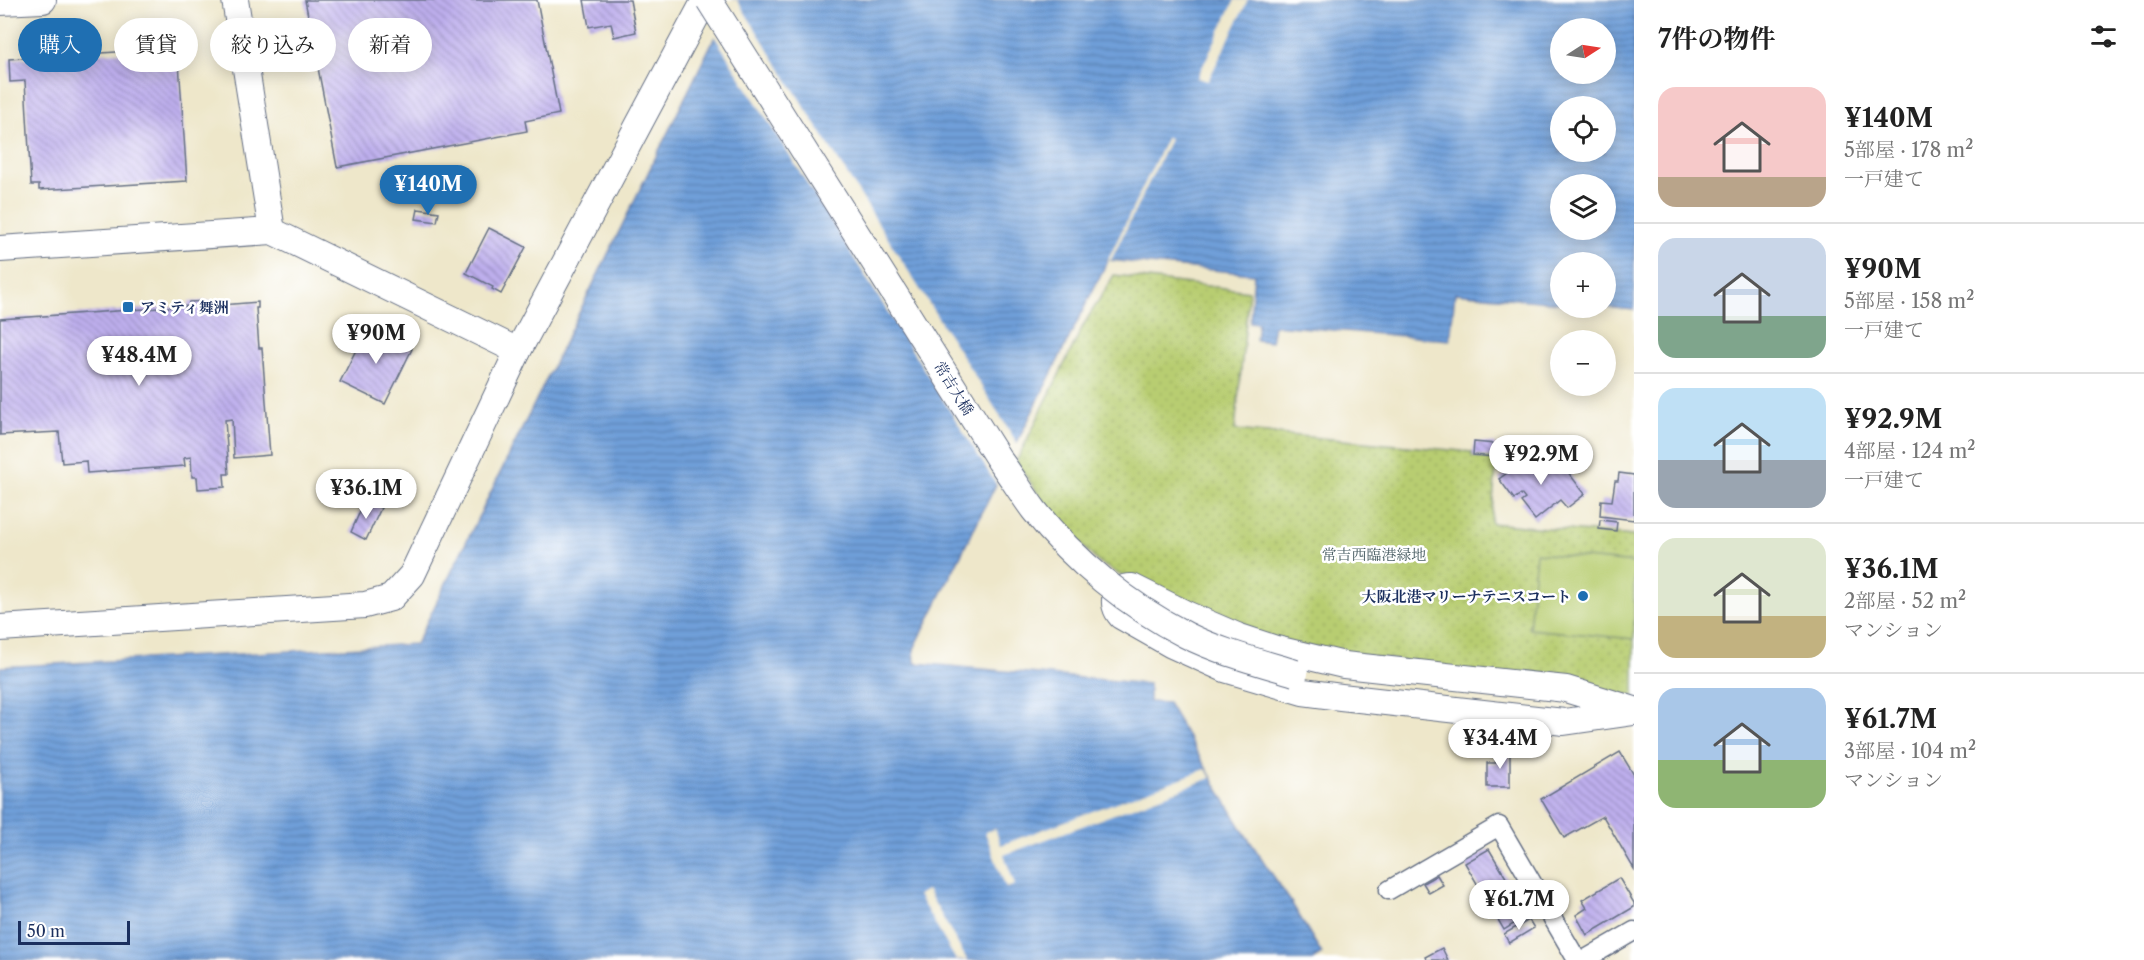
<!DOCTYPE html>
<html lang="ja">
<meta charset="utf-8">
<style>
body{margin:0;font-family:"Libre Caslon Text","Noto Serif JP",serif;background:#f2f2f2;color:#222;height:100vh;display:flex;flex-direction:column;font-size:22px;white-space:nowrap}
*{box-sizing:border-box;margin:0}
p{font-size:20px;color:#767676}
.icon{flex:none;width:33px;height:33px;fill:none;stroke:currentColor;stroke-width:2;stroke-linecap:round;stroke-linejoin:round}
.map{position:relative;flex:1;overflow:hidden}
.panel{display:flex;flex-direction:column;background:#fff;width:510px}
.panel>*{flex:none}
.top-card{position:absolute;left:18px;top:18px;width:570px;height:54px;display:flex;gap:12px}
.needle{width:39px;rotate:78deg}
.fabs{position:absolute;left:1550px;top:18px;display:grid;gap:12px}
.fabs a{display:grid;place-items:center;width:66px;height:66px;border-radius:50%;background:#fff;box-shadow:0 3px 15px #0003;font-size:30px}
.scale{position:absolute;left:18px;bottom:15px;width:112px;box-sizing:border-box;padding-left:6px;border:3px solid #1b2f5e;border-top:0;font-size:16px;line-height:21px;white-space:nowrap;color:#1b2f5e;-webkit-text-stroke:4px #fff;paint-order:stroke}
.price{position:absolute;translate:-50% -51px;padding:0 14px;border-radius:21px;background:#fff;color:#222;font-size:20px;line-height:39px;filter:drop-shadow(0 2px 3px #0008)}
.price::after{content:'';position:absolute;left:50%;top:36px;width:18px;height:14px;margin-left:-9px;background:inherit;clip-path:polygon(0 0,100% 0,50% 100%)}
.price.selected{background:#1f6fb2;color:#fff}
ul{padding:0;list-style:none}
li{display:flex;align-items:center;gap:18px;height:150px;padding:0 24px}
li+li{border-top:2px solid #e0e0e0}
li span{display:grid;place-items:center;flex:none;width:168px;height:120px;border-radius:18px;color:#555}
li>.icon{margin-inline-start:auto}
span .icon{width:72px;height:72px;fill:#fffc;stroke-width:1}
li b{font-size:26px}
h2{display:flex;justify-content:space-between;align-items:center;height:72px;padding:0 24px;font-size:26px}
.chip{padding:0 21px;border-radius:27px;background:#fff;box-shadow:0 3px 15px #0003;font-size:21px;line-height:54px}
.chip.selected{background:#1f6fb2;color:#fff}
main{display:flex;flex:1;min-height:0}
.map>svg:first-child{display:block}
.park{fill:url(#park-dots);stroke:#6a7e68;stroke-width:1.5}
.pitch{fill:#b8cd71;stroke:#6a7e68;stroke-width:1.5}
.water{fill:url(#water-rules);stroke:#46679c;stroke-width:1.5;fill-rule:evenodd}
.pier{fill:#eee7ca}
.building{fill:url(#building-back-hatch)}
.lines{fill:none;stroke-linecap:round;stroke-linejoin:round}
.street-casing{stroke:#656f84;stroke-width:21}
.secondary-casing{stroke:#656f84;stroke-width:28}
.street{stroke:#fff;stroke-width:18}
.secondary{stroke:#fff;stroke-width:26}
.secondary-bridge-casing{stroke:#656f84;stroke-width:28;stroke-linecap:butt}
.secondary-bridge{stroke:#fff;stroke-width:26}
.poi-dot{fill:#1f6fb2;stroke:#fff;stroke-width:2}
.labels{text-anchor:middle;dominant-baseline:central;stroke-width:5;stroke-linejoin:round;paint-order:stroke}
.poi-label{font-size:15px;font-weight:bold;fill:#1b2f5e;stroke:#fff;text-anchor:start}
.street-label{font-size:15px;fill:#1b2f5e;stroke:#fff}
.park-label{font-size:15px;fill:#4a5e64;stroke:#fff}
</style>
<main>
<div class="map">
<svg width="1634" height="960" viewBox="0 0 1634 960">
<defs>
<pattern id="park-dots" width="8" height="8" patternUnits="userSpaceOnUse" patternTransform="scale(1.5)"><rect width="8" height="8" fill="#b8cd71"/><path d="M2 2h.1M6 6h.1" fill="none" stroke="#9eb064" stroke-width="1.8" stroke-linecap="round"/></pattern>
<pattern id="water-rules" width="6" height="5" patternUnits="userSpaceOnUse" patternTransform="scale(1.5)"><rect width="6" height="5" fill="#709fd9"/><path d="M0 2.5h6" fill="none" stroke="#5b82b3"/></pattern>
<pattern id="building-back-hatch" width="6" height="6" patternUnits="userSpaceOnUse" patternTransform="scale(1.5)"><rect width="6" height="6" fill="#beafed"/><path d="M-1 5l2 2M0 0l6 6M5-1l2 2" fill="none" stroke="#9a8fc3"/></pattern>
</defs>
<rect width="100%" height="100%" fill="#fff"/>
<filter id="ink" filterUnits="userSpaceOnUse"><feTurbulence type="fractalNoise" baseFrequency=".0167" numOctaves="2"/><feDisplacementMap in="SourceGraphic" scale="12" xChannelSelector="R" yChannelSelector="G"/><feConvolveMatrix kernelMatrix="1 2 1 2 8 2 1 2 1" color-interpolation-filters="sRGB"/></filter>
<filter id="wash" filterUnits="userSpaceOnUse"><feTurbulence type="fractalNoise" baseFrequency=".008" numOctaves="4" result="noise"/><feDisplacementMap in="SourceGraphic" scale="24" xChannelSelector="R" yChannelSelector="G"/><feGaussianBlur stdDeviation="1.35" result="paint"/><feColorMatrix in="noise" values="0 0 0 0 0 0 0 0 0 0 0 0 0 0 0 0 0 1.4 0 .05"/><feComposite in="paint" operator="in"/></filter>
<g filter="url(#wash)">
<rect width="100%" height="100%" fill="#eee7ca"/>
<polygon class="park" points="1114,275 1249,291 1235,430 1472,452 1472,457 1497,459 1491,523 1634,536 1634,696 1255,639 1129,580 1098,562 1055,518 1016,462 1084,324"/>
<polygon class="pitch" points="1536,553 1634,563 1634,639 1529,629"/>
<path class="water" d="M733 0H1634V310L1605 307V262H1560V303L1455 293 1450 340 1274 325 1271 342 1256 340 1258 323 1250 322 1254 274 1108 260 914 649 915 663 1149 684V702L1168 703 1243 831 1291 902 1322 954 1312 960H0V667L416 644ZM1560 28H1605V74H1560ZM1560 106H1605V152H1560ZM1560 184H1605V230H1560Z"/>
<g class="pier">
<polygon points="730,0 737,0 1019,446 998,487 713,34"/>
<polygon points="1235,0 1248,0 1208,81 1197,78"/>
<polygon points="1167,137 1170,139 1111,260 1108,260"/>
<polygon points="1206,769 1211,778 1004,855 1015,885 1006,888 985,832 995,829 1001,845"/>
<polygon points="927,890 967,960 956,960 918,895"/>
</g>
<g id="blocks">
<g class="building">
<polygon points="305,0 537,0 559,114 525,121 527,131 337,167"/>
<polygon points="584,0 630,0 636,32 614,37 611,23 589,27"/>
<polygon points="178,48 187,181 39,190 39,185 31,185 25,81 10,82 9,59"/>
<polygon points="418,209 439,212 437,222 416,219"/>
<polygon points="489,228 526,247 501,294 492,289 493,287 466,273"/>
<polygon points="209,301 209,306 258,302 258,308 256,308 259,348 262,348 270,455 234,458 232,419 225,420 229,474 224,474 225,487 198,489 197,477 192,477 191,457 184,458 185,466 87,473 86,461 62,463 59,432 0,435 0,319 189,306 189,302"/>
<polygon points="368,326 412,349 385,404 340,382"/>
<polygon points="1474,442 1495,444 1494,457 1473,455"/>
<polygon points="1537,454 1550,470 1553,467 1558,473 1564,467 1585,494 1567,508 1560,500 1535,520 1521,502 1525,499 1521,494 1514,499 1499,479 1518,465 1519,467"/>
<polygon points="1619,473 1634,475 1634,520 1600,516 1601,500 1612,501 1615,481 1618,481"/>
<polygon points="374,483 391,491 387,502 369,494"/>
<polygon points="365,500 381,508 366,540 351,532"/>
<polygon points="1600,520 1617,522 1616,531 1599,529"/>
<polygon points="1504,747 1510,747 1510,787 1487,787 1487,763 1496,763 1496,753 1504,753"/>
<polygon points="1620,752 1634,775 1634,869 1603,816 1564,838 1541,799"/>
<polygon points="1489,849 1528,915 1504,930 1465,863"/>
<polygon points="1437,875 1443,885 1429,893 1423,883"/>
<polygon points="1619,878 1634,903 1634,907 1587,935 1576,915 1587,908 1582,900"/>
<polygon points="1529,920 1534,928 1509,943 1504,934"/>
<polygon points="1442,948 1448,960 1427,960 1425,957"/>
</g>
</g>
</g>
<g filter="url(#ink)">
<use href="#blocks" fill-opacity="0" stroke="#656f84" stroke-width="1.5"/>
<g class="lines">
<defs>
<g id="street">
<polyline points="1389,890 1499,826 1577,960"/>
<polyline points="1584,960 1634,931"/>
</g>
<g id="secondary">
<polyline points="235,0 272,231"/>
<polyline points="0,2 43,0"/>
<polyline points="0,249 272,231 518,351"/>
<polyline points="0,628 365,605 391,598 412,575 518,351 705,0"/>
<path d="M1634 710 1566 689 1344 665 1276 649 1237 636 1186 614 1132 587C1114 586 1110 604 1121 616L1172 645 1225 669 1303 692 1341 697 1564 722 1634 712"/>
</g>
</defs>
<use href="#street" class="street-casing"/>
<use href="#secondary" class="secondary-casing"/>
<use href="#street" class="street"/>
<use href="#secondary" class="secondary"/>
<defs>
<path id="secondary-bridge" d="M709 0 1000 461C1012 477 1022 494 1034 510 1074 561 1129 606 1186 635 1220 652 1259 662 1295 673"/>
</defs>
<use href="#secondary-bridge" class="secondary-bridge-casing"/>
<use href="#secondary-bridge" class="secondary-bridge"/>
</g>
</g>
<g class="poi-dot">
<rect x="122" y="301" width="12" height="12" rx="3"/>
<circle cx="1583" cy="596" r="6"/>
</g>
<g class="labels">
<g class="poi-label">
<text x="140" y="307">アミティ舞洲</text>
<text x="1571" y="596" text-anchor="end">大阪北港マリーナテニスコート</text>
</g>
<g class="street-label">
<text transform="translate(954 388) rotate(58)">常吉大橋</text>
</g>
<g class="park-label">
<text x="1374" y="554">常吉西臨港緑地</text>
</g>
</g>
</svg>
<div class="fabs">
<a><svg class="needle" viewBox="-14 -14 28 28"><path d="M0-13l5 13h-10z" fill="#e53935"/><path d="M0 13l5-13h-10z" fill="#767676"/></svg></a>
<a><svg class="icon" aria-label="locate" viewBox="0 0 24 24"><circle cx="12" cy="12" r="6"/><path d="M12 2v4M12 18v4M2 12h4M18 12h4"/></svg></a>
<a><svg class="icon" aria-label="layers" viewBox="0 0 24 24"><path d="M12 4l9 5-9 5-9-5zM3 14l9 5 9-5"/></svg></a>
<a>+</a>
<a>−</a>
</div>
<div class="scale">50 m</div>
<b class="price selected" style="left:428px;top:216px">¥140M</b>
<b class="price" style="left:376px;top:365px">¥90M</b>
<b class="price" style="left:139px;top:387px">¥48.4M</b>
<b class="price" style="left:1541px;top:486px">¥92.9M</b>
<b class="price" style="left:366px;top:520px">¥36.1M</b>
<b class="price" style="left:1500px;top:770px">¥34.4M</b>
<b class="price" style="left:1519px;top:931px">¥61.7M</b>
<div class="top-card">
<a class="chip selected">購入</a>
<a class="chip">賃貸</a>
<a class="chip">絞り込み</a>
<a class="chip">新着</a>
</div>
</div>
<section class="panel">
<h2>7件の物件<svg class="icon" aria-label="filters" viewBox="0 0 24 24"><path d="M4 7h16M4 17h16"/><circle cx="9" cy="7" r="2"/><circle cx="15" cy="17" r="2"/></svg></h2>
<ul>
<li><span style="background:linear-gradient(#f6c9c9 75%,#b9a48a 0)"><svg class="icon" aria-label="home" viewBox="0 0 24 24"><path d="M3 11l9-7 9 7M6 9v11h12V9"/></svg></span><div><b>¥140M</b><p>5部屋 · 178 m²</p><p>一戸建て</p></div></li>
<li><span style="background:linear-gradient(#c9d6e8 65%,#7fa58c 0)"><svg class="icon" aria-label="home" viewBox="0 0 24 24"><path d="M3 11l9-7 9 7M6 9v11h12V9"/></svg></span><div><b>¥90M</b><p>5部屋 · 158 m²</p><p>一戸建て</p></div></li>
<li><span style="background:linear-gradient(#bfe0f5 60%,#9aa5b1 0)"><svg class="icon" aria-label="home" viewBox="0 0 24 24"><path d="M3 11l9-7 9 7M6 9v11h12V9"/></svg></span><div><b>¥92.9M</b><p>4部屋 · 124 m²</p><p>一戸建て</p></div></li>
<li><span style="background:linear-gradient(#dfe7d0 65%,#c2b280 0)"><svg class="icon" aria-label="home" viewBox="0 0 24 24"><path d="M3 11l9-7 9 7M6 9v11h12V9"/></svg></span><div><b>¥36.1M</b><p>2部屋 · 52 m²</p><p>マンション</p></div></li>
<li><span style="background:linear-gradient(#a9c7e8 60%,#8fb573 0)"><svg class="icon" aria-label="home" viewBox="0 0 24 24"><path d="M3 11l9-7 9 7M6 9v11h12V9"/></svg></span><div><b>¥61.7M</b><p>3部屋 · 104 m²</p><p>マンション</p></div></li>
</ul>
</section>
</main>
